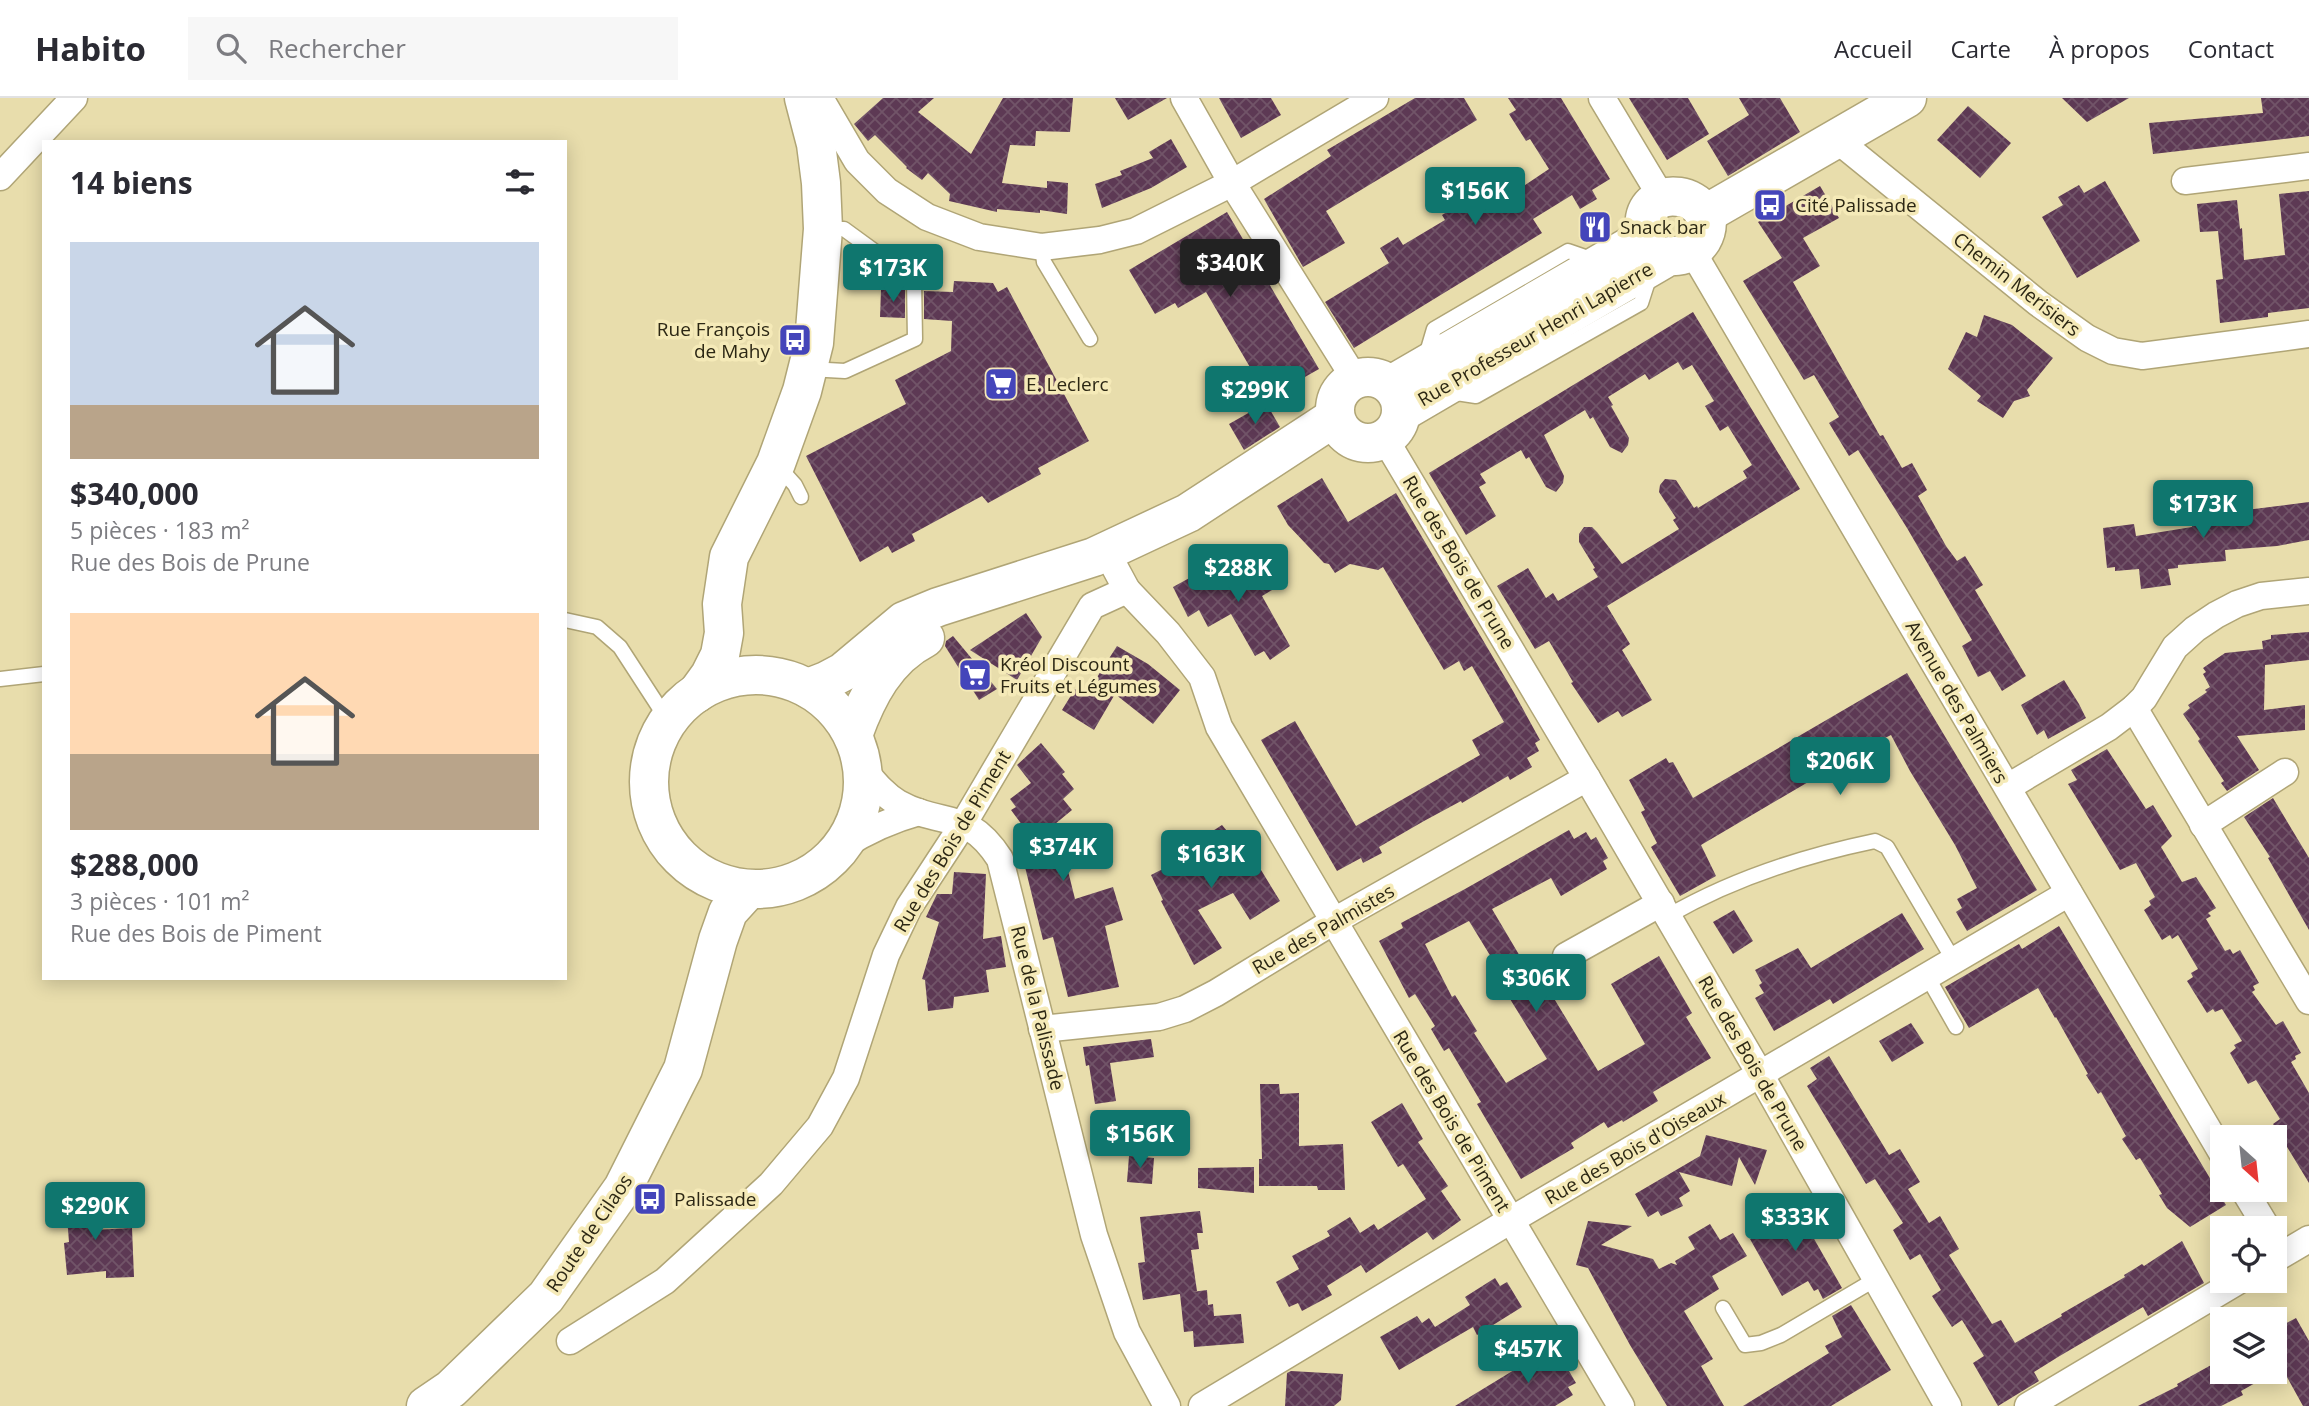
<!DOCTYPE html>
<html lang="fr">
<meta charset="utf-8">
<style>
body{margin:0;font-family:"Open Sans",sans-serif;background:#f7f7f7;color:#2b2b33;height:100vh;display:flex;flex-direction:column;font-size:26px;white-space:nowrap}
*{box-sizing:border-box;margin:0}
p{font-size:23px;color:#7c7c81}
.icon{flex:none;width:38px;height:38px;fill:none;stroke:currentColor;stroke-width:2;stroke-linecap:round;stroke-linejoin:round}
.map{position:relative;flex:1;overflow:hidden}
.drawer{position:absolute;left:42px;top:42px;width:525px;height:840px;display:flex;flex-direction:column;background:#fff;border-radius:0px;box-shadow:0 4px 18px #0003}
.drawer>*{flex:none}
.needle{width:46px;rotate:153deg}
.tools{position:absolute;left:2210px;top:1027px;display:grid;gap:14px}
.tools a{display:grid;place-items:center;width:77px;height:77px;border-radius:0px;background:#fff;box-shadow:0 4px 18px #0003;font-size:35px}
.price{position:absolute;translate:-50% -60px;padding:0 16px;border-radius:7px;background:#0f766e;color:#fff;font-size:23px;line-height:46px;filter:drop-shadow(0 2px 4px #0008)}
.price::after{content:'';position:absolute;left:50%;top:42px;width:21px;height:16px;margin-left:-10px;background:inherit;clip-path:polygon(0 0,100% 0,50% 100%)}
.price.selected{background:#222;color:#fff}
ul{padding:0;list-style:none}
li{display:grid;align-content:center;gap:14px;height:371px;padding:0 28px}
li span{display:grid;place-items:center;height:217px;border-radius:0px;color:#555}
li>.icon{margin-inline-start:auto}
span .icon{width:126px;height:126px;fill:#fffc;stroke-width:1}
li b{font-size:30px}
h2{display:flex;justify-content:space-between;align-items:center;height:84px;padding:0 28px;font-size:30px}
header{display:flex;align-items:center;gap:42px;box-sizing:border-box;height:98px;padding:0 35px;background:#fff;border-bottom:2px solid #e1e1e2}
header strong{font-size:33px}
nav{display:flex;gap:38px;margin-inline-start:auto;font-size:24px}
.search{width:490px;height:63px;background:#f7f7f7;display:flex;align-items:center;gap:18px;box-sizing:border-box;padding:0 24px;border-radius:0px;color:#7c7c81;font-size:26px}
.map>svg:first-child{display:block}
.building{fill:url(#building-cross-hatch);fill-rule:evenodd}
.lines{fill:none;stroke-linecap:round;stroke-linejoin:round}
.lane-casing{stroke:#b0a576;stroke-width:17}
.street-casing{stroke:#b0a576;stroke-width:29}
.secondary-casing{stroke:#b0a576;stroke-width:41}
.lane{stroke:#fff;stroke-width:14}
.street{stroke:#fff;stroke-width:26}
.secondary{stroke:#fff;stroke-width:38}
.labels{text-anchor:middle;dominant-baseline:central;stroke-width:7;stroke-linejoin:round;paint-order:stroke}
.poi-label{font-size:19px;fill:#2c2714;stroke:#f5eab8;text-anchor:start}
.street-label{font-size:19px;fill:#2c2714;stroke:#f5eab8}
</style>
<header>
<strong>Habito</strong>
<div class="search"><svg class="icon" aria-label="search" viewBox="0 0 24 24"><circle cx="10" cy="10" r="6"/><path d="M15 15l6 6"/></svg>Rechercher</div>
<nav><a>Accueil</a><a>Carte</a><a>À propos</a><a>Contact</a></nav>
</header>
<div class="map">
<svg width="2309" height="1308" viewBox="0 0 2309 1308">
<defs>
<pattern id="building-cross-hatch" width="8" height="8" patternUnits="userSpaceOnUse" patternTransform="scale(1.75)"><rect width="8" height="8" fill="#5d3954"/><path d="M0 0l8 8M0 8l8-8" fill="none" stroke="#715468"/></pattern>
</defs>
<rect width="100%" height="100%" fill="#e8ddac"/>
<g class="building">
<polygon points="883,0 934,0 918,14 971,56 1003,0 1073,0 1070,34 1036,33 1035,48 1010,47 1002,85 1047,90 1047,83 1068,85 1067,116 1040,112 1040,115 997,111 997,114 949,103 950,96 928,75 922,82 906,70 907,69 875,37 868,43 854,26"/>
<polygon points="1115,0 1167,0 1128,22"/>
<polygon points="1219,0 1271,0 1281,17 1241,40"/>
<polygon points="1415,0 1464,0 1477,22 1326,113 1345,145 1303,169 1264,101 1331,58 1327,52"/>
<polygon points="1508,0 1561,0 1610,81 1592,92 1597,101 1580,111 1572,97 1533,121 1542,135 1354,250 1325,204 1389,165 1380,150 1398,139 1403,147 1445,122 1442,117 1477,96 1483,106 1513,87 1516,93 1549,71 1530,41 1526,43 1509,16 1516,12"/>
<polygon points="1629,0 1688,0 1709,36 1667,62"/>
<polygon points="1739,0 1780,0 1800,34 1728,78 1707,43 1749,17"/>
<polygon points="2062,0 2129,0 2087,24"/>
<polygon points="2261,0 2309,0 2309,38 2153,56 2149,25 2263,15"/>
<polygon points="1968,8 2011,45 1980,80 1937,42"/>
<polygon points="1171,41 1187,69 1151,90 1102,110 1095,86 1122,77 1120,73 1153,60 1149,54"/>
<polygon points="2105,83 2140,143 2077,180 2042,119 2063,107 2058,99 2079,87 2084,95"/>
<polygon points="1820,88 1839,120 1803,140 1820,168 1793,184 1880,338 1883,337 1902,370 1912,365 1927,392 1918,398 1946,448 1957,463 1965,458 1983,487 1975,492 2026,578 2002,593 1990,573 1978,579 1962,548 1972,542 1907,430 1858,352 1849,358 1829,325 1839,319 1814,277 1804,282 1743,183 1782,160 1758,124"/>
<polygon points="2309,93 2309,210 2268,215 2268,219 2220,225 2216,182 2223,181 2218,133 2200,134 2197,106 2237,102 2240,131 2242,130 2244,162 2285,157 2279,96"/>
<polygon points="1227,114 1319,271 1268,300 1206,194 1178,210 1175,205 1155,216 1129,172"/>
<polygon points="954,183 993,185 998,194 1007,189 1089,343 1038,370 1041,376 988,405 982,398 912,436 915,443 892,455 888,448 860,464 806,358 906,306 895,282 951,253 952,223 924,221 924,193 953,194"/>
<polygon points="881,192 905,192 905,220 880,219"/>
<polygon points="1693,214 1800,391 1607,508 1630,546 1622,552 1652,602 1622,619 1618,613 1598,625 1571,585 1573,584 1549,543 1535,551 1497,488 1528,470 1546,500 1553,495 1558,503 1598,479 1593,471 1595,470 1579,444 1579,436 1584,429 1592,429 1597,434 1622,466 1679,431 1673,422 1676,420 1659,394 1660,387 1665,381 1676,382 1694,410 1697,408 1698,410 1747,380 1743,373 1752,367 1728,328 1720,333 1705,308 1714,303 1692,267 1683,272 1678,264 1649,282 1645,276 1608,299 1613,307 1611,308 1629,340 1628,347 1622,355 1610,349 1593,319 1590,321 1585,312 1544,337 1564,378 1563,385 1556,394 1546,389 1529,359 1526,361 1521,352 1480,376 1486,385 1479,389 1496,418 1466,437 1429,375"/>
<polygon points="1984,217 2012,227 2053,260 2027,292 2030,298 2014,303 2003,320 1977,303 1981,298 1948,271 1966,234 1977,239"/>
<polygon points="1266,305 1280,329 1244,352 1229,326"/>
<polygon points="1322,380 1348,424 1396,395 1513,593 1540,642 1535,645 1539,653 1527,660 1532,669 1510,682 1508,678 1462,705 1461,703 1424,723 1379,749 1382,755 1363,765 1361,760 1337,773 1261,642 1295,623 1356,728 1480,657 1472,642 1504,624 1472,568 1464,573 1459,563 1444,572 1383,469 1378,472 1350,466 1335,475 1329,466 1324,465 1288,427 1277,408"/>
<polygon points="2309,404 2309,442 2277,448 2225,452 2226,463 2178,467 2178,470 2168,471 2171,487 2141,491 2139,471 2115,473 2115,469 2107,470 2103,430 2134,426 2136,438 2192,429 2191,419"/>
<polygon points="1265,458 1282,486 1262,498 1290,548 1270,562 1264,553 1255,558 1231,516 1208,529 1199,512 1188,519 1173,489 1215,466 1224,484"/>
<polygon points="1026,515 1042,539 1017,582 970,552"/>
<polygon points="2309,534 2309,562 2265,567 2264,612 2305,607 2305,632 2237,638 2259,672 2227,693 2221,685 2224,683 2198,643 2200,641 2183,616 2190,610 2188,607 2207,594 2205,592 2210,589 2203,576 2206,574 2203,570 2225,555 2263,551 2262,543 2271,541 2271,537"/>
<polygon points="953,538 997,591 979,602 945,548 946,543"/>
<polygon points="1117,548 1148,566 1180,592 1153,626 1115,596 1094,632 1062,612 1075,591 1085,598"/>
<polygon points="1907,575 2037,792 1967,833 1956,814 1962,810 1957,801 1977,790 1955,747 1910,673 1891,637 1843,661 1844,663 1701,747 1716,778 1680,798 1651,749 1657,745 1641,714 1645,712 1629,682 1666,660 1669,665 1673,664 1693,700"/>
<polygon points="2064,582 2079,606 2086,620 2048,641 2044,632 2037,637 2021,607"/>
<polygon points="1041,645 1065,674 1062,676 1074,691 1063,701 1072,712 1049,731 1061,774 1068,773 1075,801 1113,789 1123,822 1105,828 1119,889 1068,899 1053,839 1043,842 1025,769 1023,769 1016,744 1031,739 1011,712 1016,709 1010,701 1031,685 1017,667"/>
<polygon points="2107,651 2146,711 2153,707 2172,738 2161,749 2182,784 2196,779 2216,810 2208,815 2211,818 2206,821 2225,853 2230,851 2233,856 2240,852 2259,885 2253,888 2255,892 2252,894 2276,927 2283,923 2301,955 2295,958 2296,961 2291,964 2309,995 2309,1085 2273,1026 2280,1021 2258,985 2256,982 2248,986 2230,955 2236,950 2234,947 2242,943 2222,911 2215,914 2213,911 2207,915 2187,883 2193,879 2191,875 2198,871 2178,837 2172,841 2170,837 2162,842 2144,812 2151,807 2149,803 2155,799 2136,765 2120,772 2068,686 2077,682 2071,672"/>
<polygon points="2273,700 2309,760 2309,832 2268,760 2270,759 2244,719"/>
<polygon points="1222,727 1256,768 1258,767 1280,803 1250,822 1233,795 1198,812 1222,850 1194,867 1161,803 1163,802 1151,777 1206,749 1200,741"/>
<path d="M1569 732 1574 741 1586 734 1591 742 1596 739 1608 760 1603 763 1607 771 1561 798 1551 780 1492 811 1521 860 1527 856 1598 973 1645 946 1611 886 1659 858 1692 915 1686 919 1711 960 1653 994 1658 1003 1623 1024 1622 1022 1608 1030 1604 1024 1571 1045 1574 1050 1521 1081 1477 1006 1481 1004 1449 950 1444 953 1431 931 1435 928 1415 896 1409 900 1379 843 1403 830 1401 825 1465 791ZM1469 823 1499 872 1494 875 1547 961 1506 985 1474 935 1477 933 1455 897 1452 899 1425 846Z"/>
<polygon points="954,774 986,776 983,841 1001,838 1006,869 986,872 989,894 954,899 953,910 928,913 925,882 922,881 939,824 926,819 937,796 952,796"/>
<polygon points="1734,812 1753,843 1733,856 1713,824"/>
<polygon points="1902,815 1924,851 1833,906 1830,901 1774,933 1755,900 1764,895 1759,887 1762,885 1755,872 1798,850 1811,870"/>
<polygon points="2059,828 2226,1107 2190,1129 2167,1110 2159,1097 2162,1096 2140,1060 2136,1062 2122,1041 2126,1038 2101,994 2098,996 2086,977 2088,976 2056,919 2055,920 2038,890 1969,930 1945,889 2019,846 2022,851"/>
<polygon points="1911,925 1924,945 1892,964 1879,943"/>
<polygon points="1151,941 1154,959 1110,965 1116,1003 1095,1006 1089,967 1086,968 1083,949"/>
<polygon points="1829,958 1889,1057 1900,1051 1920,1084 1908,1091 1929,1125 1940,1118 1959,1151 1949,1157 1992,1226 2001,1222 2015,1245 2062,1218 2061,1216 2125,1179 2124,1177 2134,1171 2142,1166 2144,1168 2182,1143 2204,1185 2148,1218 2143,1209 2058,1259 2034,1274 2039,1283 1998,1308 1973,1265 1984,1258 1962,1222 1952,1229 1932,1198 1941,1192 1920,1156 1910,1162 1893,1132 1903,1125 1875,1081 1866,1086 1807,988 1817,981 1810,970"/>
<polygon points="1260,986 1279,986 1280,996 1299,995 1299,1048 1343,1046 1345,1092 1318,1092 1317,1088 1259,1088 1259,1061 1262,1061"/>
<polygon points="1402,1005 1423,1041 1418,1044 1448,1088 1441,1093 1461,1122 1433,1142 1427,1134 1366,1175 1361,1167 1327,1188 1332,1197 1302,1213 1298,1205 1289,1209 1276,1184 1299,1171 1292,1158 1330,1138 1327,1133 1350,1119 1360,1135 1374,1126 1378,1132 1426,1101 1403,1066 1398,1069 1371,1024"/>
<polygon points="1706,1037 1767,1052 1755,1087 1739,1059 1732,1088 1679,1074 1690,1093 1679,1100 1683,1108 1661,1118 1658,1113 1648,1119 1635,1096 1700,1058"/>
<polygon points="1129,1058 1154,1060 1152,1086 1127,1084"/>
<polygon points="1254,1069 1254,1095 1198,1090 1198,1070"/>
<polygon points="90,1092 93,1132 132,1130 134,1179 106,1180 106,1173 67,1177 64,1145 69,1144 65,1094"/>
<polygon points="1790,1102 1796,1115 1808,1108 1819,1127 1809,1132 1842,1190 1823,1201 1818,1191 1814,1193 1808,1183 1782,1198 1750,1141 1777,1126 1770,1113"/>
<polygon points="1200,1113 1203,1135 1197,1135 1199,1151 1191,1152 1197,1193 1192,1194 1207,1192 1208,1207 1213,1206 1214,1218 1241,1216 1244,1245 1194,1249 1193,1233 1184,1234 1180,1196 1143,1202 1138,1165 1145,1164 1140,1119"/>
<polygon points="1588,1123 1632,1128 1601,1147 1653,1161 1659,1171 1671,1165 1677,1167 1675,1163 1695,1151 1688,1139 1710,1126 1720,1142 1733,1135 1747,1158 1712,1178 1719,1191 1684,1213 1713,1261 1701,1268 1724,1308 1667,1308 1630,1247 1588,1170 1576,1167"/>
<polygon points="1495,1180 1500,1188 1507,1184 1522,1209 1477,1237 1473,1229 1399,1272 1380,1239 1417,1218 1422,1225 1429,1220 1435,1229 1470,1207 1465,1199"/>
<polygon points="1851,1207 1891,1272 1831,1308 1743,1308 1829,1255 1825,1248 1842,1239 1832,1218"/>
<polygon points="2296,1220 2309,1243 2309,1308 2303,1308 2282,1270 2241,1293 2243,1297 2221,1308 2138,1308 2178,1288 2177,1286 2222,1261 2222,1274 2275,1274 2275,1231"/>
<polygon points="1547,1252 1552,1260 1559,1256 1576,1285 1568,1289 1573,1297 1555,1308 1455,1308"/>
<polygon points="1291,1273 1343,1276 1341,1302 1334,1308 1285,1308 1287,1275"/>
</g>
<g class="lines">
<defs>
<g id="lane">
<polyline points="1042,149 1044,164 1090,241"/>
<polyline points="1426,258 1434,231 1568,153 1594,162"/>
<polyline points="809,271 845,273 915,241 914,182 844,131 826,131"/>
<polyline points="1450,294 1476,298 1641,205 1650,177"/>
<polyline points="777,367 795,387 801,399"/>
<polyline points="565,522 597,529 620,549 668,623"/>
<polyline points="0,581 44,576"/>
<path d="M1668 818C1732 781 1803 758 1875 743L1887 749 1954 863"/>
<polyline points="1927,878 1956,929"/>
<polyline points="1723,1210 1745,1247 1761,1245 1781,1237 1876,1181"/>
</g>
<g id="street">
<polyline points="820,0 857,63 887,93 927,119 979,139 1042,149 1100,142 1136,133 1232,85 1375,0"/>
<polyline points="1184,0 1232,85 1355,281"/>
<polyline points="1602,0 1662,100"/>
<polyline points="1836,41 2038,205 2087,240 2113,253 2142,258 2309,236"/>
<polyline points="0,79 74,0"/>
<polyline points="2185,83 2309,68"/>
<polyline points="1692,153 2222,1055"/>
<polyline points="1385,341 1587,680 1760,976 1948,1308"/>
<polyline points="1106,453 1127,492 1168,535 1202,579 1219,629 1621,1308"/>
<polyline points="2134,610 2309,903"/>
<path d="M863 671C874 684 884 697 898 705 943 730 967 710 1000 761L1094 1137 1127 1234 1167 1308"/>
<polyline points="2008,689 2109,629 2134,610 2144,600 2175,549 2195,531 2216,517 2237,506 2261,498 2309,493"/>
<polyline points="2203,727 2285,674"/>
<path d="M843 748C868 732 890 722 919 714"/>
<polyline points="1566,858 1661,805"/>
<polyline points="1042,931 1159,919 1185,911 1216,895 1334,823 1587,680"/>
<polyline points="2244,1092 2267,1130"/>
<polyline points="2275,1161 2309,1141"/>
<polyline points="570,1243 665,1183 771,1086 820,1028 846,980 886,857 909,809 964,725 1092,508 1127,492"/>
<polyline points="1202,1308 1511,1122 2069,795"/>
<polyline points="2028,1308 2238,1183"/>
</g>
<g id="secondary">
<polyline points="1704,117 1907,0"/>
<circle cx="1368" cy="312" r="33"/>
<path d="M1391 287 1646 139C1632 75 1729 95 1702 142 1694 154 1683 159 1669 158L1402 314"/>
<circle cx="756" cy="684" r="107"/>
<polyline points="808,590 826,583 843,574 904,523 938,509 1094,459 1188,415 1335,319"/>
<polyline points="697,595 710,577 720,557 724,535 722,506 729,459 776,365 802,293 814,245 823,131 821,85 816,46 804,0"/>
<path d="M853 637C867 598 886 560 925 540"/>
<polyline points="426,1308 451,1291 546,1199 623,1090 683,971 718,842 728,814 748,792"/>
</g>
</defs>
<use href="#lane" class="lane-casing"/>
<use href="#street" class="street-casing"/>
<use href="#secondary" class="secondary-casing"/>
<use href="#lane" class="lane"/>
<use href="#street" class="street"/>
<use href="#secondary" class="secondary"/>
</g>
<defs>
<symbol id="bus-square" viewBox="-11 -11 22 22"><rect x="-9" y="-9" width="18" height="18" rx="4" fill="#4445ba" stroke="#f5eab8"/><path d="M-5-6H5V4H4V6H2V4H-2V6H-4V4H-5ZM-3.5-4V0h7V-4ZM-3.5 1.2v1.5H-2V1.2ZM2 1.2v1.5H3.5V1.2Z" fill="#fff"/></symbol>
<symbol id="restaurant-square" viewBox="-11 -11 22 22"><rect x="-9" y="-9" width="18" height="18" rx="4" fill="#4445ba" stroke="#f5eab8"/><path d="M-5-6h1v4h1v-4h1v4h1v-4h1v5L-1.5 .5V6h-2V.5L-5-1ZM5-6V6H3V1.5H1.5Q1.5-4 5-6Z" fill="#fff"/></symbol>
<symbol id="supermarket-square" viewBox="-11 -11 22 22"><rect x="-9" y="-9" width="18" height="18" rx="4" fill="#4445ba" stroke="#f5eab8"/><path d="M-6-5.5h2.5l.6 2H6L4.5 2H-2.5L-4.4-4H-6ZM-1.5 3.2a1.3 1.3 0 1 0 .1 0ZM3 3.2a1.3 1.3 0 1 0 .1 0Z" fill="#fff"/></symbol>
</defs>
<g fill-rule="evenodd">
<use href="#bus-square" x="1751" y="88" width="38" height="38"/>
<use href="#restaurant-square" x="1576" y="110" width="38" height="38"/>
<use href="#bus-square" x="776" y="223" width="38" height="38"/>
<use href="#supermarket-square" x="982" y="267" width="38" height="38"/>
<use href="#supermarket-square" x="956" y="558" width="38" height="38"/>
<use href="#bus-square" x="631" y="1082" width="38" height="38"/>
</g>
<g class="labels">
<g class="poi-label">
<text x="1795" y="107">Cité Palissade</text>
<text x="1620" y="129">Snack bar</text>
<text x="770" y="231" text-anchor="end">Rue François<tspan x="770" dy="22">de Mahy</tspan></text>
<text x="1026" y="286">E. Leclerc</text>
<text x="1000" y="566">Kréol Discount<tspan x="1000" dy="22">Fruits et Légumes</tspan></text>
<text x="674" y="1101">Palissade</text>
</g>
<g class="street-label">
<text transform="translate(2017 186) rotate(38)">Chemin Merisiers</text>
<text transform="translate(1535 236) rotate(-30)">Rue Professeur Henri Lapierre</text>
<text transform="translate(1459 464) rotate(59)">Rue des Bois de Prune</text>
<text transform="translate(1957 604) rotate(60)">Avenue des Palmiers</text>
<text transform="translate(952 743) rotate(-59)">Rue des Bois de Piment</text>
<text transform="translate(1323 831) rotate(-30)">Rue des Palmistes</text>
<text transform="translate(1038 910) rotate(76)">Rue de la Palissade</text>
<text transform="translate(1753 965) rotate(60)">Rue des Bois de Prune</text>
<text transform="translate(1452 1023) rotate(59)">Rue des Bois de Piment</text>
<text transform="translate(1635 1050) rotate(-30)">Rue des Bois d'Oiseaux</text>
<text transform="translate(589 1135) rotate(-56)">Route de Cilaos</text>
</g>
</g>
</svg>
<div class="tools">
<a><svg class="needle" viewBox="-14 -14 28 28"><path d="M0-13l5 13h-10z" fill="#e53935"/><path d="M0 13l5-13h-10z" fill="#7c7c81"/></svg></a>
<a><svg class="icon" aria-label="locate" viewBox="0 0 24 24"><circle cx="12" cy="12" r="6"/><path d="M12 2v4M12 18v4M2 12h4M18 12h4"/></svg></a>
<a><svg class="icon" aria-label="layers" viewBox="0 0 24 24"><path d="M12 4l9 5-9 5-9-5zM3 14l9 5 9-5"/></svg></a>
</div>
<b class="price" style="left:1475px;top:129px">$156K</b>
<b class="price selected" style="left:1230px;top:201px">$340K</b>
<b class="price" style="left:893px;top:206px">$173K</b>
<b class="price" style="left:1255px;top:328px">$299K</b>
<b class="price" style="left:2203px;top:442px">$173K</b>
<b class="price" style="left:1238px;top:506px">$288K</b>
<b class="price" style="left:1840px;top:699px">$206K</b>
<b class="price" style="left:1063px;top:785px">$374K</b>
<b class="price" style="left:1211px;top:792px">$163K</b>
<b class="price" style="left:1536px;top:916px">$306K</b>
<b class="price" style="left:1140px;top:1072px">$156K</b>
<b class="price" style="left:95px;top:1144px">$290K</b>
<b class="price" style="left:1795px;top:1155px">$333K</b>
<b class="price" style="left:1528px;top:1287px">$457K</b>
<section class="drawer">
<h2>14 biens<svg class="icon" aria-label="filters" viewBox="0 0 24 24"><path d="M4 7h16M4 17h16"/><circle cx="9" cy="7" r="2"/><circle cx="15" cy="17" r="2"/></svg></h2>
<ul>
<li><span style="background:linear-gradient(#c9d6e8 75%,#b9a48a 0)"><svg class="icon" aria-label="home" viewBox="0 0 24 24"><path d="M3 11l9-7 9 7M6 9v11h12V9"/></svg></span><div><b>$340,000</b><p>5 pièces · 183 m²</p><p>Rue des Bois de Prune</p></div></li>
<li><span style="background:linear-gradient(#ffd9b3 65%,#b9a48a 0)"><svg class="icon" aria-label="home" viewBox="0 0 24 24"><path d="M3 11l9-7 9 7M6 9v11h12V9"/></svg></span><div><b>$288,000</b><p>3 pièces · 101 m²</p><p>Rue des Bois de Piment</p></div></li>
</ul>
</section>
</div>
